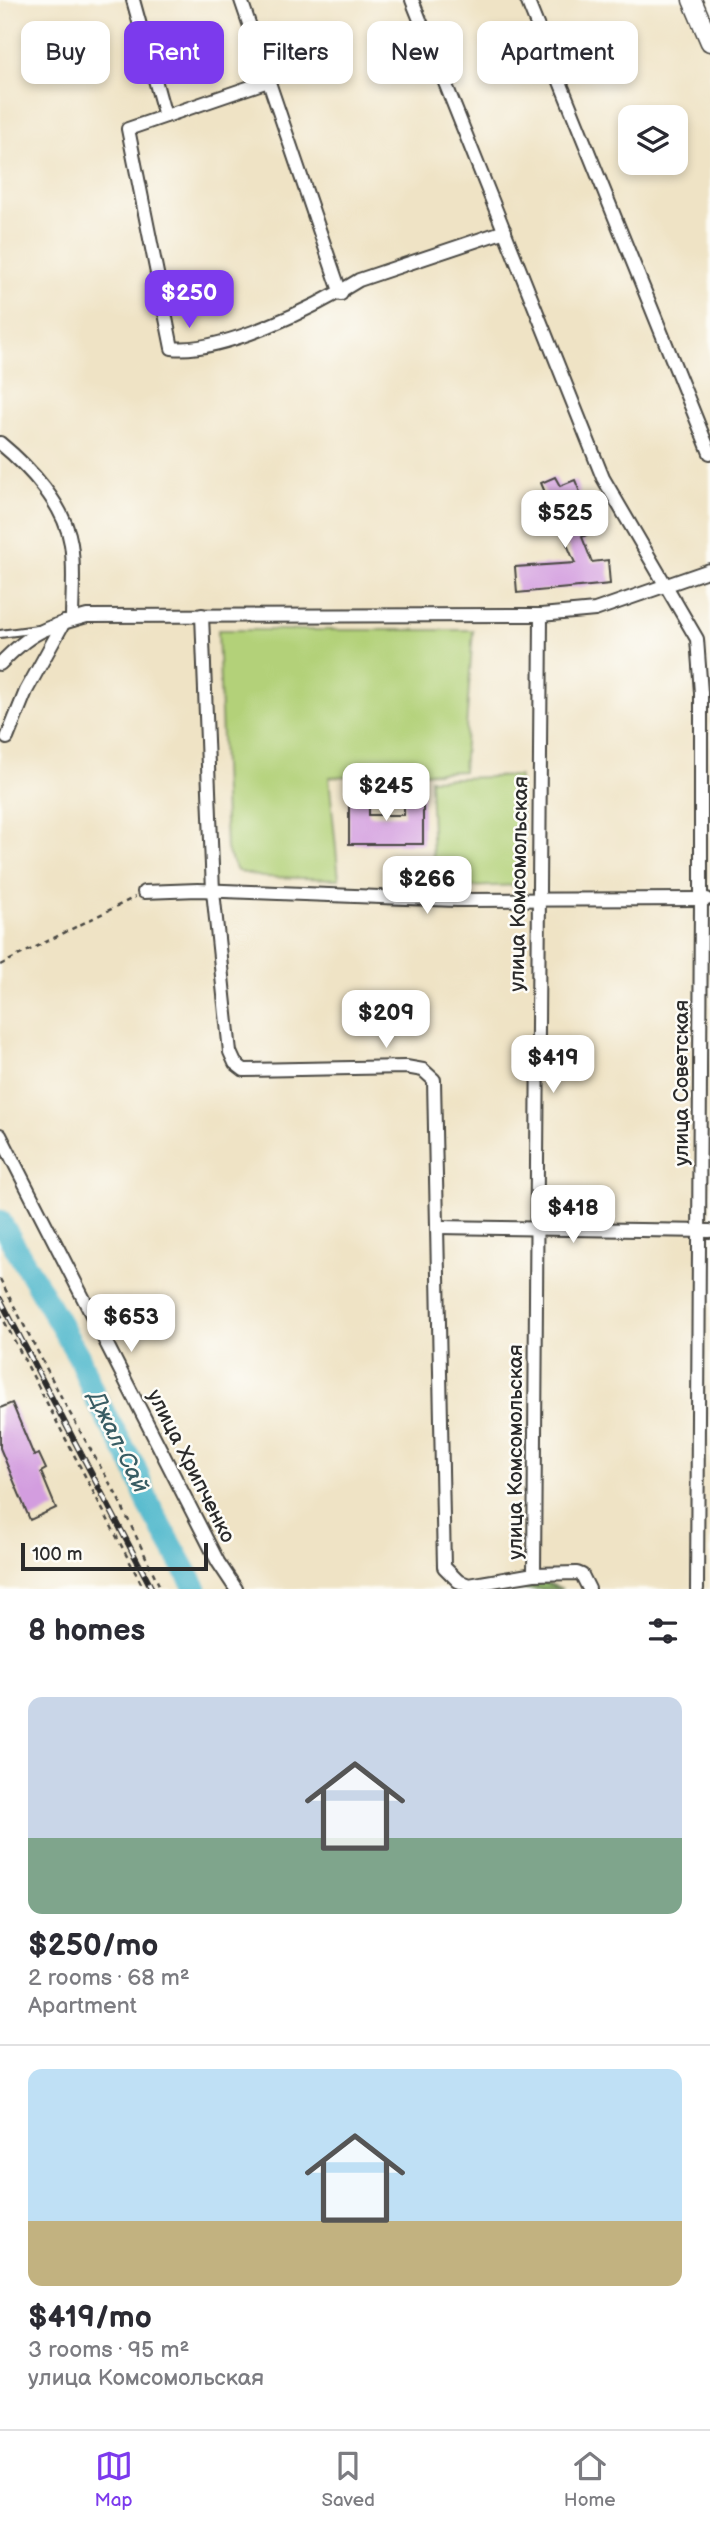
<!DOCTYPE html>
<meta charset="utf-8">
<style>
body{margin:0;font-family:"Balsamiq Sans",sans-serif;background:#f2f2f3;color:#2b2b33;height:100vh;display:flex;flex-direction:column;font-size:26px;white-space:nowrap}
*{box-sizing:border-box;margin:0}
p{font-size:23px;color:#7c7c81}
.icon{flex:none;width:38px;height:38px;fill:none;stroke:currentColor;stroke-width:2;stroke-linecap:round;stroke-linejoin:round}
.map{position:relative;height:1589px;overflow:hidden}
.sheet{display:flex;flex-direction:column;background:#fff;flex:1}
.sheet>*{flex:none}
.hud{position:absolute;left:21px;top:21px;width:668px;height:63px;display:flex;gap:14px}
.tools{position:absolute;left:618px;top:105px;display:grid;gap:14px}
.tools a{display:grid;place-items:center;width:70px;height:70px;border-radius:14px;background:#fff;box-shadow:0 4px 10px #0003;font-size:35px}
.scale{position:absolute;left:21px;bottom:18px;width:187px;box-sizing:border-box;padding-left:7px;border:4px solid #2b2b2b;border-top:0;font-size:19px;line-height:24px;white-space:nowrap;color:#2b2b2b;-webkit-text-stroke:5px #fdfcf7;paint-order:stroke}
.price{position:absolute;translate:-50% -60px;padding:0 16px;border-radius:14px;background:#fff;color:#222;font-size:23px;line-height:46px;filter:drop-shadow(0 2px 4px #0008)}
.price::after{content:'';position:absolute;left:50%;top:42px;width:21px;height:16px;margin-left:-10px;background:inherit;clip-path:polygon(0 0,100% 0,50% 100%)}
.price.current{background:#7c3aed;color:#fff}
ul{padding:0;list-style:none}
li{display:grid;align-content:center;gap:14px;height:371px;padding:0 28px}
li+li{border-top:2px solid #e1e1e2}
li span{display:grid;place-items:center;height:217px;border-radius:14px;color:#555}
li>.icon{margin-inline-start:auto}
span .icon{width:126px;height:126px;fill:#fffc;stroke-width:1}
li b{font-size:30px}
h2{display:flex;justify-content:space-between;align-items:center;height:84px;padding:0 28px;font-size:30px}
.tag{padding:0 24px;border-radius:14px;background:#fff;box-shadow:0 4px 10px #0003;font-size:24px;line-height:63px}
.tag.current{background:#7c3aed;color:#fff}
.tab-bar{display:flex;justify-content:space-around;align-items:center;height:98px;border-top:2px solid #e1e1e2;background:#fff;font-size:19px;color:#7c7c81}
.tab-bar a{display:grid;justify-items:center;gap:4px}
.tab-bar .current{color:#7c3aed}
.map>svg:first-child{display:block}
.green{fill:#b3d179;stroke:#6f7e52;stroke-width:2}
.forest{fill:#8eb369;stroke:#5c6f4a;stroke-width:2}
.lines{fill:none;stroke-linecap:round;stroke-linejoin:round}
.river{stroke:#4fb8cc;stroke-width:23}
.building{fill:#d39ddf}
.service-casing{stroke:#484742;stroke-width:10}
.minor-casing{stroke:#484742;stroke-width:16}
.secondary-casing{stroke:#484742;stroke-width:21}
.path{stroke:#484742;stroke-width:2.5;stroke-dasharray:5 5;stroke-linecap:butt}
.service{stroke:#fff;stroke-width:6}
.minor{stroke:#fff;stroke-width:12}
.secondary{stroke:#fff;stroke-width:18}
.rail-casing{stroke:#2b2b2b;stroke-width:6}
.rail{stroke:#fdfcf7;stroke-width:3.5;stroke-dasharray:10;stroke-linecap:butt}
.labels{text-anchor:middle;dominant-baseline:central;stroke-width:5;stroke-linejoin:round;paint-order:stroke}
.street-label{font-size:21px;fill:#2b2b2b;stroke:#fdfcf7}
.water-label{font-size:23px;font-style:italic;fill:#385c63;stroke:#fdfcf7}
</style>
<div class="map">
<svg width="710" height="1589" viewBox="0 0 710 1589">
<rect width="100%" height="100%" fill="#fdfcf7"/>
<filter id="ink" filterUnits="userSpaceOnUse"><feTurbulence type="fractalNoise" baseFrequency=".0143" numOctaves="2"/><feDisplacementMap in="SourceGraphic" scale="14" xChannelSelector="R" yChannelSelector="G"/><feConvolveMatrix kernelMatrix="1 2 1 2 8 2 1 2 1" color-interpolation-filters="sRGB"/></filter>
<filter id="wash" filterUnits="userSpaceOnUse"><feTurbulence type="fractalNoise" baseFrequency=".00686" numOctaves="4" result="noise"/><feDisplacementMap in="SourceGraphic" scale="28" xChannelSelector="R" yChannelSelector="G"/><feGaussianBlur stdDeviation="1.57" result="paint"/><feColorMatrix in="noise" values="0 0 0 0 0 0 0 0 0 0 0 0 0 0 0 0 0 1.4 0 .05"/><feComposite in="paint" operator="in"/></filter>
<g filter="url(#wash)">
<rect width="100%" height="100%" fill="#efe3c5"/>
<g class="green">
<polygon points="218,630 473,630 463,771 329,777 339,879 262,877 237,871 226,849"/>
<polygon points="519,776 523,885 434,888 430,779"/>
</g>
<polygon class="forest" points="541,1581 563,1589 512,1589"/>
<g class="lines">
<polyline class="river" points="0,1221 79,1357 95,1397 135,1468 150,1507 196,1589"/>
</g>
<g id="blocks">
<g class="building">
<polygon points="555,477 560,486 575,480 580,492 565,499 577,524 592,517 597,530 582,537 592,562 608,560 610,584 517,593 515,567 575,563 541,483"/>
<polygon points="349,794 369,794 369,815 404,815 404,794 423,794 423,844 349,844"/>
<polygon points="12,1403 34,1456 39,1454 46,1469 41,1472 56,1508 30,1520 0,1448 0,1408"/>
</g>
</g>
</g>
<g filter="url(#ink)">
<use href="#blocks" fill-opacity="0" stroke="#484742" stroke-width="2"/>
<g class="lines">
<defs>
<polyline id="service" points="0,634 38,629"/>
<g id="minor">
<polyline points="133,0 165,116"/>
<polyline points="241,0 341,294"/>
<polyline points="412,0 603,478 697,639 701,693 701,899 697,1589"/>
<polyline points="527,0 710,453"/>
<path d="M268 81 128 129 172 348C221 354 318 306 359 280L505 231"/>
<path d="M0 443C29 467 65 505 71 544 75 568 72 595 72 620"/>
<polyline points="202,615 213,891 230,1052 235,1063 244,1070 406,1067 423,1070 434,1080 444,1567 458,1581 469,1585 534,1574 577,1573 582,1575 589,1589"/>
<path d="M0 664C32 631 44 628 87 616L541 615 595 610 710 570"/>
<polyline points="7,738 26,691 64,622"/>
<polyline points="144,892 198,890 457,900 707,899"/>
<polyline points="0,1135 218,1562 236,1589"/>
<polyline points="437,1227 710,1231"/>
<polyline points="534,1574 541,615"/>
</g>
<polyline id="secondary" points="692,0 710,42"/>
</defs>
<use href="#service" class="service-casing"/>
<use href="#minor" class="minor-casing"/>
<use href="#secondary" class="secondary-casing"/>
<g class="path">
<polyline points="0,965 135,897"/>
<polyline points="0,1279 67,1408 117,1496 161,1589"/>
<polyline points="0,1313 144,1589"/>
</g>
<use href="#service" class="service"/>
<use href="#minor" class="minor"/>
<use href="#secondary" class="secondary"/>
<defs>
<polyline id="rail" points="0,1299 152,1589"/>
</defs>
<use href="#rail" class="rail-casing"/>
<use href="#rail" class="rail"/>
</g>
</g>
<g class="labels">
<g class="street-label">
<text transform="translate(519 884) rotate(-89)">улица Комсомольская</text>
<text transform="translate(681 1083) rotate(-90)">улица Советская</text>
<text transform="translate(515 1452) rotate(-90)">улица Комсомольская</text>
<text transform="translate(191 1466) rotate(63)">улица Хрипченко</text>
</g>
<g class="water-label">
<text transform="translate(118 1442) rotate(64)">Джал-Сай</text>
</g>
</g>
</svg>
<div class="tools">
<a><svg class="icon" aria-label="layers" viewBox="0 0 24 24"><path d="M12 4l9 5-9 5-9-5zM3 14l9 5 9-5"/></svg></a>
</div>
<div class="scale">100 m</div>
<b class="price current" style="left:189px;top:330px">$250</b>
<b class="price" style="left:565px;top:550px">$525</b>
<b class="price" style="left:386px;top:823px">$245</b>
<b class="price" style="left:427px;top:916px">$266</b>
<b class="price" style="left:386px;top:1050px">$209</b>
<b class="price" style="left:553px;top:1095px">$419</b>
<b class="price" style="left:573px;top:1245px">$418</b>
<b class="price" style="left:131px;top:1354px">$653</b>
<div class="hud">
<a class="tag">Buy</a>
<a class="tag current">Rent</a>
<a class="tag">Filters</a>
<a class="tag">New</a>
<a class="tag">Apartment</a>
</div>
</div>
<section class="sheet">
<h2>8 homes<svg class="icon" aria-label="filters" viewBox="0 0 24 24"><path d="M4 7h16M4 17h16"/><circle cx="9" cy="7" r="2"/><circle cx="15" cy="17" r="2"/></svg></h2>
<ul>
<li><span style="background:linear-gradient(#c9d6e8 65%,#7fa58c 0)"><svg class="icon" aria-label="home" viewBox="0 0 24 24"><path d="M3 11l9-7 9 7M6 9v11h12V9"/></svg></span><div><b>$250/mo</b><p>2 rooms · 68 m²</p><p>Apartment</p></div></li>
<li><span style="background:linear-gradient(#bfe0f5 70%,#c2b280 0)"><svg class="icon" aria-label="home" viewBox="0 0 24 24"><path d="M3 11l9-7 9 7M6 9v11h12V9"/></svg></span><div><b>$419/mo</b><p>3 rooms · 95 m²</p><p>улица Комсомольская</p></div></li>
</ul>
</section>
<nav class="tab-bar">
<a class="current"><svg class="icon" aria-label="map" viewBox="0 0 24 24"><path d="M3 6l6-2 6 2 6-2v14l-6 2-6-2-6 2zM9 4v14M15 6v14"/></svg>Map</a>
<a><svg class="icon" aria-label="saved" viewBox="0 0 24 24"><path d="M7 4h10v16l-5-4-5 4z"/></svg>Saved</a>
<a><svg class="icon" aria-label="home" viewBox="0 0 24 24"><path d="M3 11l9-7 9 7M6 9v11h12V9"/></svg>Home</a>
</nav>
